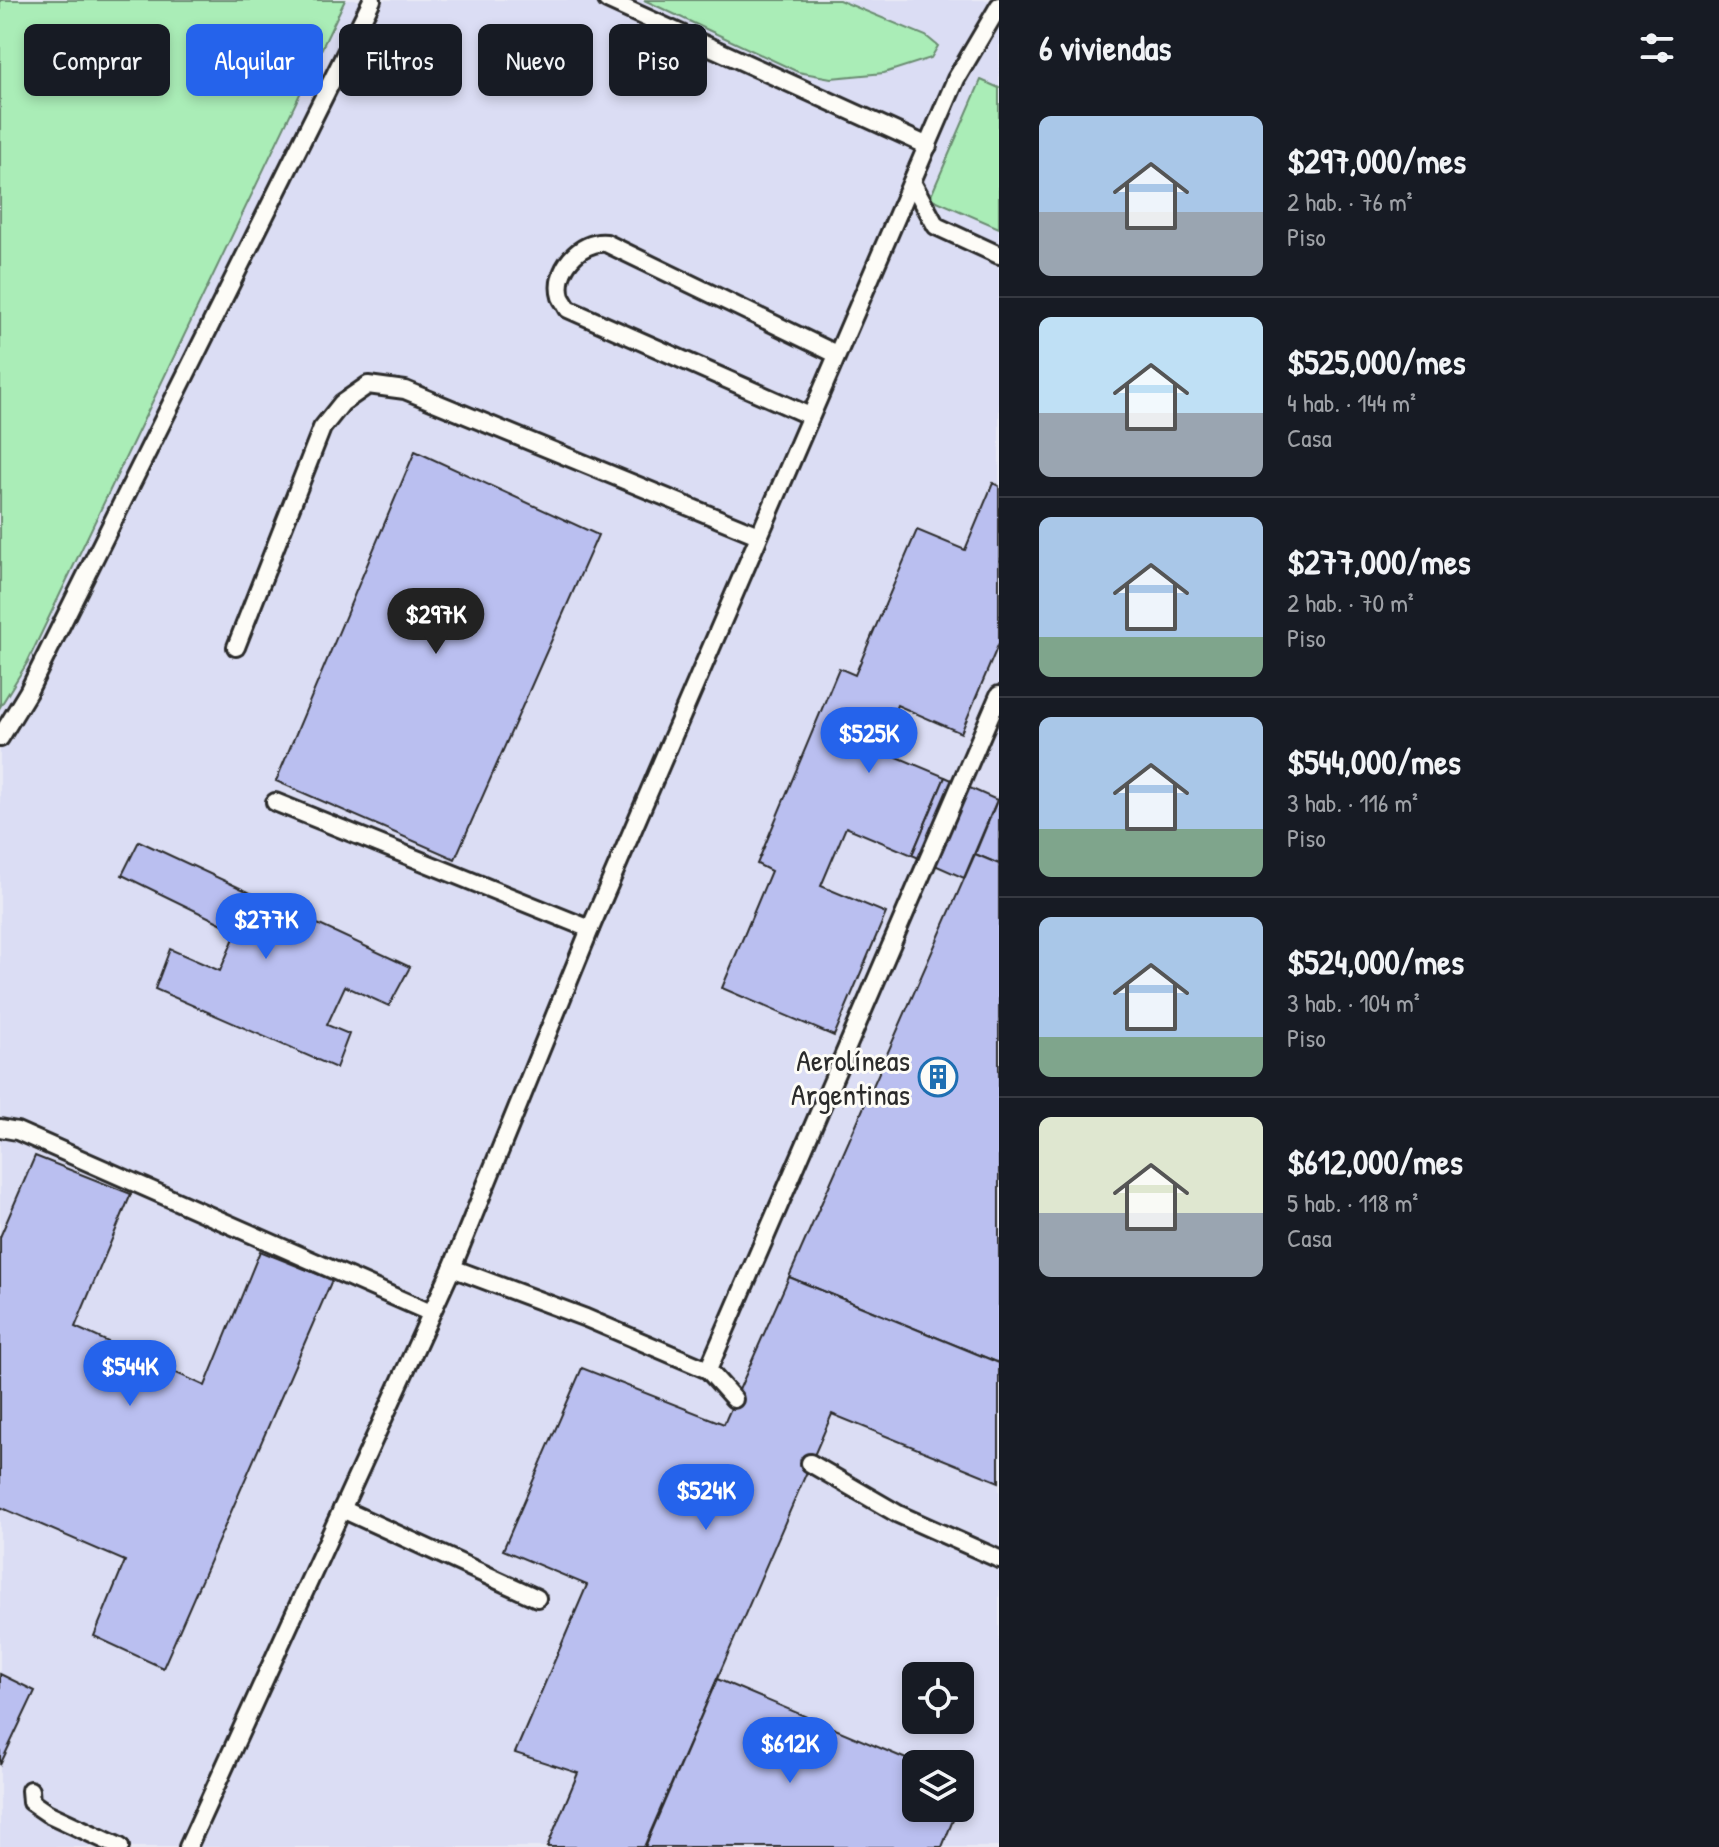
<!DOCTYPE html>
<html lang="es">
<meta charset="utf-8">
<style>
body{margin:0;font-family:"Patrick Hand",sans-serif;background:#242831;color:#f1f3f6;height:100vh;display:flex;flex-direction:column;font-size:30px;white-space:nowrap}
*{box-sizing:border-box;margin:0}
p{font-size:26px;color:#9ea1a6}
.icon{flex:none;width:44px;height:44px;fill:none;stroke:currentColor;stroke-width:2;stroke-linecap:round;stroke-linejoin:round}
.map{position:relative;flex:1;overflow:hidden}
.sheet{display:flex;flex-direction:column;background:#171b24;width:720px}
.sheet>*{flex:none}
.hud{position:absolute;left:24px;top:24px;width:760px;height:72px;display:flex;gap:16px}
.fabs{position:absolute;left:902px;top:1662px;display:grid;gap:16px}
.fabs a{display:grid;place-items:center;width:72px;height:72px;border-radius:12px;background:#171b24;box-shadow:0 4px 12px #0003;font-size:40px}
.price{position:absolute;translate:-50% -68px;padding:0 18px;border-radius:28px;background:#2563eb;color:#fff;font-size:26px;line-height:52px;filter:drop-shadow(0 2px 4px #0008)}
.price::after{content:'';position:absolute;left:50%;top:48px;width:24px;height:18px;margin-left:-12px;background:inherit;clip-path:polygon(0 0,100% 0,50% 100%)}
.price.active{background:#222;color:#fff}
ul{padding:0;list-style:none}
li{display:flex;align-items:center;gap:24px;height:200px;padding:0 40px}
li+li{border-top:2px solid #363941}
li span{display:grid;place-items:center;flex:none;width:224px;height:160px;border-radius:12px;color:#555}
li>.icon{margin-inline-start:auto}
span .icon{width:96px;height:96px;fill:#fffc;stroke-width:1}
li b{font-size:34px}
h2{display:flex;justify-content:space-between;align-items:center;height:96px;padding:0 40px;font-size:34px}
.chip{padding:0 28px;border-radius:12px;background:#171b24;box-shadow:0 4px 12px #0003;font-size:28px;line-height:72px}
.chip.active{background:#2563eb;color:#fff}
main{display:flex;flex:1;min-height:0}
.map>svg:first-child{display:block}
.built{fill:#dbddf4;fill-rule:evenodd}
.green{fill:#aaedb7;stroke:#6a8c71;stroke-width:2}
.building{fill:#babff0;stroke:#2b2b2b;stroke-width:2}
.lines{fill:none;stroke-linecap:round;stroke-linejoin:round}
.service-casing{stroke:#2b2b2b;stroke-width:22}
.service{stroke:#fdfcf7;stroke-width:16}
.labels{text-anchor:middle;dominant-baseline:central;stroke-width:6;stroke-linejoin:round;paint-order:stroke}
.poi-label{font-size:30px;fill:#2b2b2b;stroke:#fdfcf7;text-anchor:end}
</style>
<main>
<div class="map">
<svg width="999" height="1847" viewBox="0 0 999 1847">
<rect width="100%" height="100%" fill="#e9eaf5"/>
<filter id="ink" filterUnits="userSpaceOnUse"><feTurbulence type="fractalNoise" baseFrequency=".0125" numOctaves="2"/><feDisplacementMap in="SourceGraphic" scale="16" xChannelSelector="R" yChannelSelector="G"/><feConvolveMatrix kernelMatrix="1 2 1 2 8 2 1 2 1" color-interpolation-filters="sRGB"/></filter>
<g filter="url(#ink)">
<path class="built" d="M0 0H999V1847H0ZM916 1676H960V1720H916ZM916 1764H960V1808H916Z"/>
<g class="green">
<polygon points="0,0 345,0 27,663 0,707"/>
<polygon points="644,0 839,0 926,36 938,46 931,58 884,73 831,78 798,72"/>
<polygon points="981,80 999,88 999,228 930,198"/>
</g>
<g class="building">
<polygon points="415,451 598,535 455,859 276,781"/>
<polygon points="993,483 999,486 999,643 961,733 897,705 878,749 945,777 912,855 846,827 821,886 886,913 834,1036 722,988 771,871 757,864 839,668 855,675 917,530 965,550"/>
<polygon points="945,777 997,800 964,878 912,855"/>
<polygon points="999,796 999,864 975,854"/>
<polygon points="139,841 410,967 389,1006 345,986 327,1025 349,1034 336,1068 155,989 170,949 220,971 237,931 122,875"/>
<polygon points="975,854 999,864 999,1363 789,1277"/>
<polygon points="35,1156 131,1194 75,1327 205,1386 260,1251 332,1280 163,1668 94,1636 125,1561 0,1507 0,1237"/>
<polygon points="789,1277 999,1363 999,1482 832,1414 644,1847 547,1847 578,1773 515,1753 587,1585 503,1550 582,1368 724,1424"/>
<polygon points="0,1674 35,1691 0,1765"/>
<polygon points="717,1679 918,1764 916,1808 958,1808 942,1847 645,1847"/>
</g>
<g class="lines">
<defs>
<g id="service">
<polyline points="607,0 928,146"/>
<polyline points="912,182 936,226 999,255"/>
<path d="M810 416 568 309C566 305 563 301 561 297 553 271 580 240 606 243L836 354"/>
<polyline points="236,647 322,428 342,403 368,385 405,390 758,535"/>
<polyline points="0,738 28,692 372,0"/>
<polyline points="275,802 590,929"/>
<polyline points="0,1128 17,1131 431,1313"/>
<polyline points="452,1268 586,1318 708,1370 734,1399"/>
<polyline points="708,1370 999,695"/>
<polyline points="810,1463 898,1514 999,1559"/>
<polyline points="342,1509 537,1598"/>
<polyline points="30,1790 31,1802 47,1813 120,1847"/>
<polyline points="188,1847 452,1268 590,929 956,79 999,6"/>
</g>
</defs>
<use href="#service" class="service-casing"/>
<use href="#service" class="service"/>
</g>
</g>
<defs>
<symbol id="building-ring" viewBox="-11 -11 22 22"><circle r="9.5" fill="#fdfcf7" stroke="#1f6fb2" stroke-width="1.5"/><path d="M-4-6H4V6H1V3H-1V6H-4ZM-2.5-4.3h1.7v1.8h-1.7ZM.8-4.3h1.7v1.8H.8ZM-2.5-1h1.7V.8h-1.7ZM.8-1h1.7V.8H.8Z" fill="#1f6fb2"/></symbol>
</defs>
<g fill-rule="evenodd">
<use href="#building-ring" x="916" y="1055" width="44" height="44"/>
</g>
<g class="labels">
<g class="poi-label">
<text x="910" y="1060">Aerolíneas<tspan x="910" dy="34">Argentinas</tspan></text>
</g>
</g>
</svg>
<div class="fabs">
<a><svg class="icon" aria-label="locate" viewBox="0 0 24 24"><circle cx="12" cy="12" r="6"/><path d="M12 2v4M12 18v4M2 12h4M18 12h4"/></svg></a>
<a><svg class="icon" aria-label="layers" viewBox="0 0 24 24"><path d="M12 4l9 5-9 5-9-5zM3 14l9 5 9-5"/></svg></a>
</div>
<b class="price active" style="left:436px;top:656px">$297K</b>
<b class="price" style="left:869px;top:775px">$525K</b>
<b class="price" style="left:266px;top:961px">$277K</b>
<b class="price" style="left:130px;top:1408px">$544K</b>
<b class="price" style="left:706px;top:1532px">$524K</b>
<b class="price" style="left:790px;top:1785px">$612K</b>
<div class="hud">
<a class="chip">Comprar</a>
<a class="chip active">Alquilar</a>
<a class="chip">Filtros</a>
<a class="chip">Nuevo</a>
<a class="chip">Piso</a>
</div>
</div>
<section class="sheet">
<h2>6 viviendas<svg class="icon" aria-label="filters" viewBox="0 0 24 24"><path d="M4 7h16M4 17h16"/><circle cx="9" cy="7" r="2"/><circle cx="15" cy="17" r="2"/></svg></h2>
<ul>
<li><span style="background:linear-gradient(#a9c7e8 60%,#9aa5b1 0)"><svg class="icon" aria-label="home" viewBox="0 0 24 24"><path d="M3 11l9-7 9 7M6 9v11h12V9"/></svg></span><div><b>$297,000/mes</b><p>2 hab. · 76 m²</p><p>Piso</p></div></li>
<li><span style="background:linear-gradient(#bfe0f5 60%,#9aa5b1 0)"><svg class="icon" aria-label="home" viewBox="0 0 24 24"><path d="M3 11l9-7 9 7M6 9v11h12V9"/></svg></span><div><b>$525,000/mes</b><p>4 hab. · 144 m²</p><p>Casa</p></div></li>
<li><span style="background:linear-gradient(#a9c7e8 75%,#7fa58c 0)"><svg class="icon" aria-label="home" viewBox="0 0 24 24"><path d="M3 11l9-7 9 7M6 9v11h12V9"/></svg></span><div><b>$277,000/mes</b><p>2 hab. · 70 m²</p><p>Piso</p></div></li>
<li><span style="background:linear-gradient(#a9c7e8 70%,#7fa58c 0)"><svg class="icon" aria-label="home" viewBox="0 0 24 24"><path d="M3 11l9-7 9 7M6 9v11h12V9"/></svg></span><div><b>$544,000/mes</b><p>3 hab. · 116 m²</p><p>Piso</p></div></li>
<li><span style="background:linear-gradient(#a9c7e8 75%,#7fa58c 0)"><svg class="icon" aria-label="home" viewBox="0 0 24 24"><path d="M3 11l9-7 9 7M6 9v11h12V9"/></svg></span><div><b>$524,000/mes</b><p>3 hab. · 104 m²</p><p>Piso</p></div></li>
<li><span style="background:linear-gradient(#dfe7d0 60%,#9aa5b1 0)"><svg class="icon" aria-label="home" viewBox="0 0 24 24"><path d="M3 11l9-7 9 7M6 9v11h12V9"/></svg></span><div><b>$612,000/mes</b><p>5 hab. · 118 m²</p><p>Casa</p></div></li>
</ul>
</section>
</main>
